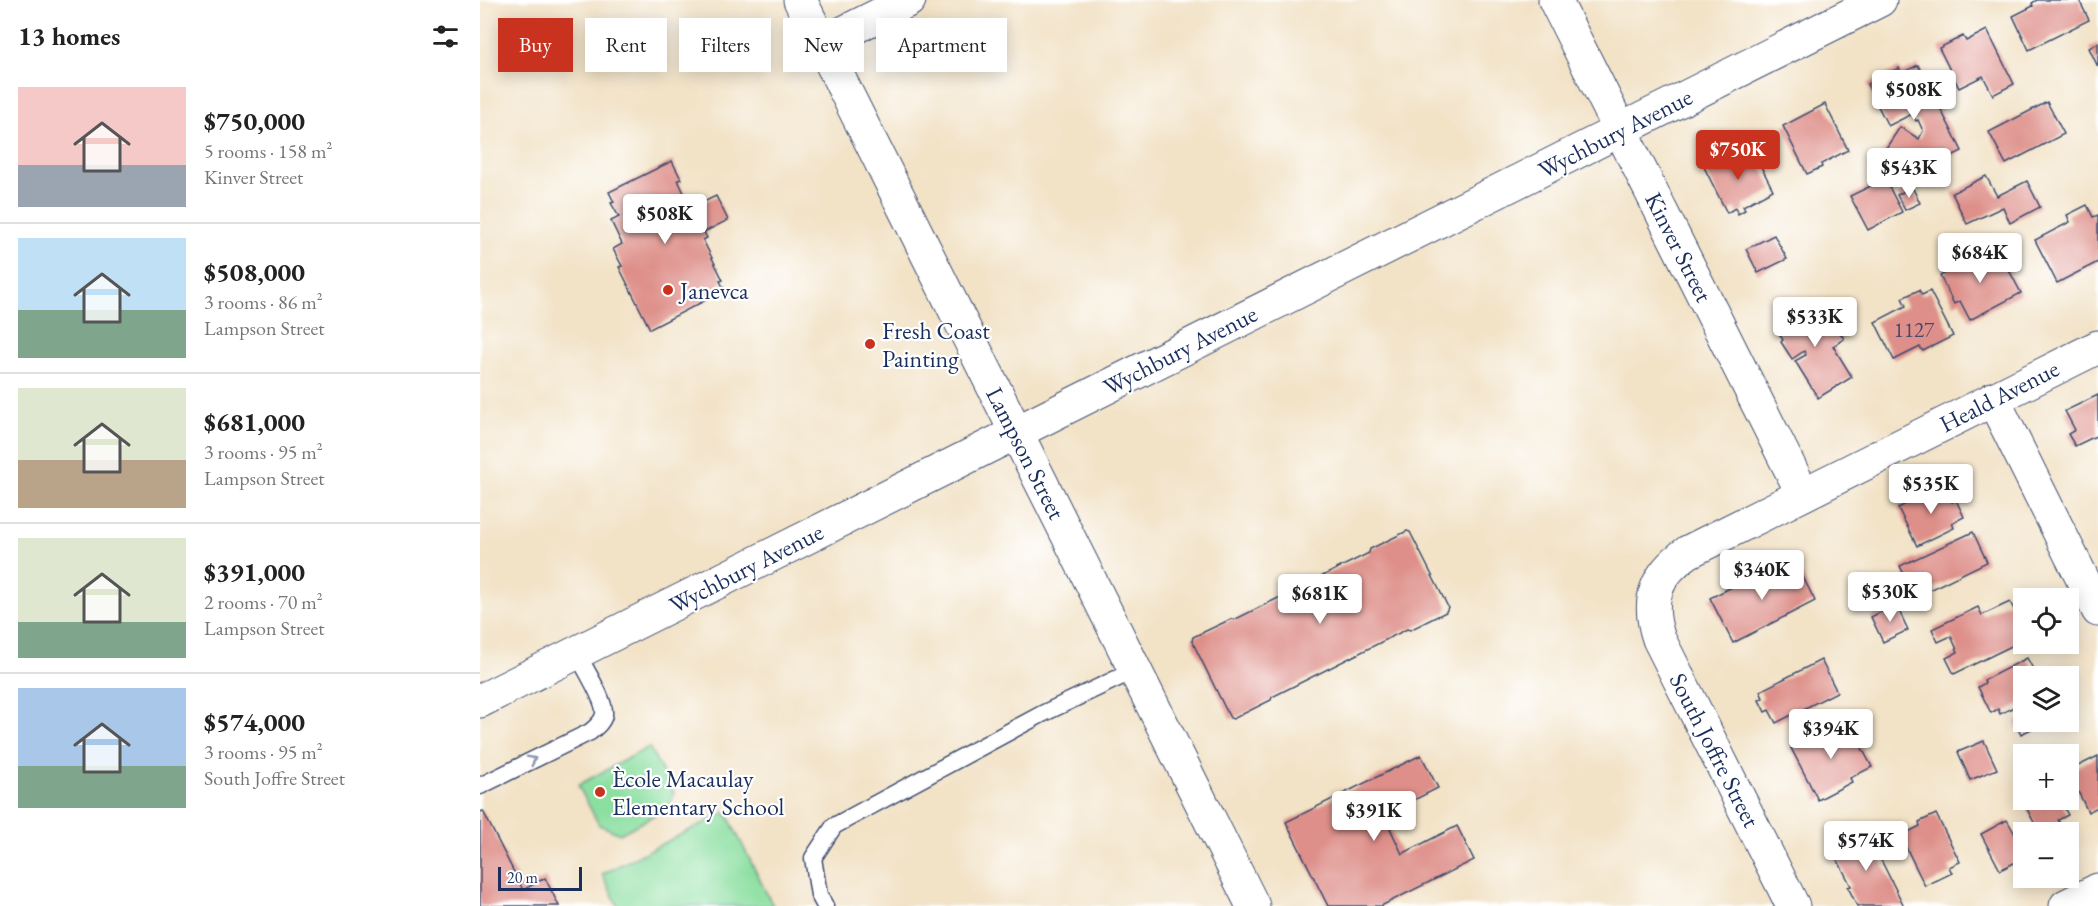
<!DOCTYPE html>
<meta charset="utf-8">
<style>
body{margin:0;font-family:"EB Garamond",serif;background:#f2f2f2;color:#222;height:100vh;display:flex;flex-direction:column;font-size:22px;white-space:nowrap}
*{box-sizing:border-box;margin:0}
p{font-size:20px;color:#767676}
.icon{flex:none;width:33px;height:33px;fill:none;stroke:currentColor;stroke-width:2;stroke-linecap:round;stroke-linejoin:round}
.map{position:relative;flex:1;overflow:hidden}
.panel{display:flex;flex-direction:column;background:#fff;width:480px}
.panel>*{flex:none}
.top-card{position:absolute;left:18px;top:18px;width:570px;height:54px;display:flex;gap:12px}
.fabs{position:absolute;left:1533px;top:588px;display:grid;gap:12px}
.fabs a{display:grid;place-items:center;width:66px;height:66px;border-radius:0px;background:#fff;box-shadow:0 3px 15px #0003;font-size:30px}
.scale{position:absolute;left:18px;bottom:15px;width:84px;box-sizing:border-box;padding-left:6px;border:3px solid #1b2f5e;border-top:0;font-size:16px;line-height:21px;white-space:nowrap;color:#1b2f5e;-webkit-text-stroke:4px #fff;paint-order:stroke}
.price{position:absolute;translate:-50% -51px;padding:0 14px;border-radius:6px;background:#fff;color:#222;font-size:20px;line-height:39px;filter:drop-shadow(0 2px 3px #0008)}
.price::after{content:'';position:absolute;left:50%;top:36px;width:18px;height:14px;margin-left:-9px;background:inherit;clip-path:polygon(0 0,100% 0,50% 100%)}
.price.active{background:#c8321e;color:#fff}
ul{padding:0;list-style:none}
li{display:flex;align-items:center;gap:18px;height:150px;padding:0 18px}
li+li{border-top:2px solid #e0e0e0}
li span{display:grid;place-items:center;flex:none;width:168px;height:120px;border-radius:0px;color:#555}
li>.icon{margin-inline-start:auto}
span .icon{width:72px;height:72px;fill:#fffc;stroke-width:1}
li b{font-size:26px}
h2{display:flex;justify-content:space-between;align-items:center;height:72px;padding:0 18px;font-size:26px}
.chip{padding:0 21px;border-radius:0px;background:#fff;box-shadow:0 3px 15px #0003;font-size:21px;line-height:54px}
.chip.active{background:#c8321e;color:#fff}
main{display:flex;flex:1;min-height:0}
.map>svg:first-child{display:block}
.green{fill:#8cdfa1;stroke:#548780;stroke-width:1.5}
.building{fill:#de8f89}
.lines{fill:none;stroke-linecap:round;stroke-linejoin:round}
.service-casing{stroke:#3b4a6e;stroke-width:19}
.minor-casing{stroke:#3b4a6e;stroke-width:35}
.tertiary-casing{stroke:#3b4a6e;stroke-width:35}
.service{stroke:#fff;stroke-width:16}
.minor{stroke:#fff;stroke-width:33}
.tertiary{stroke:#fff;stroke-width:33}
.oneway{stroke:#8d97ae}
.poi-dot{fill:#c8321e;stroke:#fff;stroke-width:2}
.labels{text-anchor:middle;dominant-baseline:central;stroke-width:4.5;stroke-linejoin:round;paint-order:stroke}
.number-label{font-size:21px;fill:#4c4769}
.street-label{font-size:24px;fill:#1b2f5e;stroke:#fff}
.poi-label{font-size:24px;fill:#1b2f5e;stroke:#fff;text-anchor:start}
</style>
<main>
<section class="panel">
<h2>13 homes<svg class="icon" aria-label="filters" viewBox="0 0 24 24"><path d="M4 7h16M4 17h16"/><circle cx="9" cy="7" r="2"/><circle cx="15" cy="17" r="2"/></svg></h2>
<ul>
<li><span style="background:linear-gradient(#f6c9c9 65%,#9aa5b1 0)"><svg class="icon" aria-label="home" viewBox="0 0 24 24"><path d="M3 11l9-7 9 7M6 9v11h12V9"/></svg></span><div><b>$750,000</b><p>5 rooms · 158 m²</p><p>Kinver Street</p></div></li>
<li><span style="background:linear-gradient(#bfe0f5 60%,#7fa58c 0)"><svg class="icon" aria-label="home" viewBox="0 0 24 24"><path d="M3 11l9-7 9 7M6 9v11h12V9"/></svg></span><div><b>$508,000</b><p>3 rooms · 86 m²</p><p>Lampson Street</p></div></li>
<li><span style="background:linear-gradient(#dfe7d0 60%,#b9a48a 0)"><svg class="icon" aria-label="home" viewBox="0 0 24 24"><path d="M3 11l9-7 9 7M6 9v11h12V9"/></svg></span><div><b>$681,000</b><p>3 rooms · 95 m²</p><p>Lampson Street</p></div></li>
<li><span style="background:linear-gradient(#dfe7d0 70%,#7fa58c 0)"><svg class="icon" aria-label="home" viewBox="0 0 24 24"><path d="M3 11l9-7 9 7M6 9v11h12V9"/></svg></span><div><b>$391,000</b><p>2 rooms · 70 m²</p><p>Lampson Street</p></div></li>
<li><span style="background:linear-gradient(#a9c7e8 65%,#7fa58c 0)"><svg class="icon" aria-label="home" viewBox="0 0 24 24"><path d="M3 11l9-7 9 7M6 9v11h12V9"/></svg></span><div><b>$574,000</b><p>3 rooms · 95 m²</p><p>South Joffre Street</p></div></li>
</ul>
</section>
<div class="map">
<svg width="1618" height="906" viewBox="0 0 1618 906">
<rect width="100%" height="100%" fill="#fff"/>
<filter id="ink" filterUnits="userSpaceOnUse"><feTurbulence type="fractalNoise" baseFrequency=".0167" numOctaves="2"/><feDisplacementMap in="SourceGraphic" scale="12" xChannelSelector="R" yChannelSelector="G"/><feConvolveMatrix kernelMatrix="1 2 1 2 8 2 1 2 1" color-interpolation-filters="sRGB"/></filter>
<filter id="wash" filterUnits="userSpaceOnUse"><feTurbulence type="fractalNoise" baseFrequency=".008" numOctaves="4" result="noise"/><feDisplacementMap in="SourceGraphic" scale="24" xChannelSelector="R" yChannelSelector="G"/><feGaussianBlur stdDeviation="1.35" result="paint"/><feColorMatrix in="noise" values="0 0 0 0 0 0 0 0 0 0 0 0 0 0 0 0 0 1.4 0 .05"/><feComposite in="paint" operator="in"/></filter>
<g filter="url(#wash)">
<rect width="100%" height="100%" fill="#f2e2c6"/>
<g class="green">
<polygon points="169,747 194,793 188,808 140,834 119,825 98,785"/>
<polygon points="246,812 293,906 138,906 122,874"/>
</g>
<g id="blocks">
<g class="building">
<polygon points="1557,0 1599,0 1609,20 1549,50 1533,16 1553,6 1552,3"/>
<polygon points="1507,30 1534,84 1513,95 1503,76 1479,88 1459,48 1483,36 1486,41"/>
<polygon points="1618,43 1618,67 1609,48"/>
<polygon points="1438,65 1482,151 1430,177 1426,169 1402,154 1420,127 1439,139 1443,131 1438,120 1436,121 1432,114 1408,126 1387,84 1419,68 1422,73"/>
<polygon points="1567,102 1584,134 1526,164 1509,132"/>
<polygon points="1345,104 1368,150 1341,164 1342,167 1327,174 1303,126"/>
<polygon points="1272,149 1293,190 1263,206 1265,210 1258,214 1255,208 1247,213 1224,167 1249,154 1251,160"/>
<polygon points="192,161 201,179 198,180 211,208 236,196 248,220 224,232 227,238 223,240 243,280 240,281 244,289 231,295 232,297 170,329 139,267 142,266 133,249 142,244 131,221 139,217 131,203 134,202 129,192"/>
<polygon points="1506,176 1517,196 1547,181 1560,207 1530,223 1523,207 1487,224 1472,193"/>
<polygon points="1405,179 1422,212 1388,230 1370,196"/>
<polygon points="1432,187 1440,203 1425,210 1417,195"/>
<polygon points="1607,205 1613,217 1618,215 1618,262 1577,283 1555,240 1590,222 1587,215"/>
<polygon points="1294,235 1307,259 1278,273 1266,249"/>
<polygon points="1519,251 1541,293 1490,320 1480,301 1474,304 1460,276 1467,272 1464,268 1481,259 1485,268"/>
<polygon points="1439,290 1442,295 1450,291 1473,336 1443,351 1440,347 1414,360 1395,322 1426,306 1422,298"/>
<polygon points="1340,300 1364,339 1353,346 1372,377 1338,398 1315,361 1326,355 1324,351 1312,359 1301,342 1303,340 1295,327"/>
<polygon points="1618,395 1618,435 1595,446 1588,434 1595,430 1585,411"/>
<polygon points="1463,485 1472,502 1476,500 1484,517 1472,523 1474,528 1437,546 1418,508"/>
<polygon points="927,531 930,532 968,607 966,612 930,630 927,629 792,697 791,700 753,719 750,718 712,641 713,637 751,619 754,620 889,553 890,549"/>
<polygon points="1493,532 1507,562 1435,597 1420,566"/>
<polygon points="1316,563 1335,601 1253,643 1230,598 1289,568 1292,575"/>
<polygon points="1530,602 1544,628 1544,640 1474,674 1466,658 1478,652 1471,636 1458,642 1452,629 1498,607 1502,615"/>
<polygon points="1416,604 1428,630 1403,642 1391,617"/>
<polygon points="1547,658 1557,676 1544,676 1544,702 1520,714 1518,709 1511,713 1498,687 1505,683 1504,680"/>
<polygon points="1341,660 1357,692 1296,723 1289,710 1285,712 1279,700 1283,698 1280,691"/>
<polygon points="1544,718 1544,722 1559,722 1560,725 1541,734 1535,722"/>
<polygon points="1369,724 1392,767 1370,778 1372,782 1338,800 1311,748 1345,730 1347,735"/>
<polygon points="1504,741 1517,769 1490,780 1478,752"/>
<polygon points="941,755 958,788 904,815 922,854 977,826 994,860 901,906 848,906 806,822"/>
<polygon points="1618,756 1618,807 1608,812 1593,781 1595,780 1590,770"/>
<polygon points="1544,789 1544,800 1580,800 1588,815 1578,820 1580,824 1570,829 1568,825 1558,830 1538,792"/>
<polygon points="3,811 43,890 65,878 79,906 0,906 0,812"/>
<polygon points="1456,814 1480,862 1469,867 1472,873 1445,886 1423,841 1427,839 1424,834 1440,826 1439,822"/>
<polygon points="1527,820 1544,850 1544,858 1520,870 1501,834"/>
<polygon points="1385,828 1424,906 1377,906 1368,887 1371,886 1350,845"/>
</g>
</g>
</g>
<g filter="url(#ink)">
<use href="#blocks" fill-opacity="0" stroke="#3b4a6e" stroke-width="1.5"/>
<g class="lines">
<defs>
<g id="service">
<path d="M0 786 110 732C116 727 123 722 124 714 126 701 103 666 97 653"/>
<polyline points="345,906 339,895 333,858 354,826 562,714 655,670"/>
</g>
<g id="minor">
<polyline points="1075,0 1323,494"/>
<polyline points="341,44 429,0"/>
<polyline points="1513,399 1618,610"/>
<polyline points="0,701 1400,0"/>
<path d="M1313 906 1179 639C1166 601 1175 575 1208 552L1618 347"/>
<polyline points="1586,906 1618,890"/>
</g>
<polyline id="tertiary" points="320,0 773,906"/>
</defs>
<use href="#service" class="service-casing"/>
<use href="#minor" class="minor-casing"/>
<use href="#tertiary" class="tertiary-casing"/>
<use href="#service" class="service"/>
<use href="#minor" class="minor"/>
<use href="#tertiary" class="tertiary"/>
</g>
<defs><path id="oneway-chevron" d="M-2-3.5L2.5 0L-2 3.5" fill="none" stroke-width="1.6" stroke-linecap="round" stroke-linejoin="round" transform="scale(1.5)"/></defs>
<use class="oneway" href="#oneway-chevron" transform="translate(52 760) rotate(-27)"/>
</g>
<g class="poi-dot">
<circle cx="188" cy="290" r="6"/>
<circle cx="390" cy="344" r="6"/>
<circle cx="120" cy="792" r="6"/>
</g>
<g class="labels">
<g class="number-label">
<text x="1434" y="329">1127</text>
</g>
<g class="street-label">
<text transform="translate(1135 133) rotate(-27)">Wychbury Avenue</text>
<text transform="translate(1199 247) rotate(63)">Kinver Street</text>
<text transform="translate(700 350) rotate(-27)">Wychbury Avenue</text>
<text transform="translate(1519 396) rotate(-27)">Heald Avenue</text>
<text transform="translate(546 453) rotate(63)">Lampson Street</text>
<text transform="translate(266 568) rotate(-27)">Wychbury Avenue</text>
<text transform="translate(1235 750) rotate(63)">South Joffre Street</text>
</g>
<g class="poi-label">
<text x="200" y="290">Janevca</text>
<text x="402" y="330">Fresh Coast<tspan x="402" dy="28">Painting</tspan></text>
<text x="132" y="778">Ècole Macaulay<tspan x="132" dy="28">Elementary School</tspan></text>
</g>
</g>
</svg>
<div class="fabs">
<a><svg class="icon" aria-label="locate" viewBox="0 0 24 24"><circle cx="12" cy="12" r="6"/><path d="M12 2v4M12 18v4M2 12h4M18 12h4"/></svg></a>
<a><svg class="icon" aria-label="layers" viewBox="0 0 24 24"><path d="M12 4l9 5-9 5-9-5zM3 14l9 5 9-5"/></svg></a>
<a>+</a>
<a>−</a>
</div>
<div class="scale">20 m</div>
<b class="price" style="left:1434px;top:121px">$508K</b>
<b class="price active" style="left:1258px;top:181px">$750K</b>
<b class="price" style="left:1429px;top:199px">$543K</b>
<b class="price" style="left:185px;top:245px">$508K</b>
<b class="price" style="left:1500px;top:284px">$684K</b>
<b class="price" style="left:1335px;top:348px">$533K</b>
<b class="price" style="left:1451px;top:515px">$535K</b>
<b class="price" style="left:1282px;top:601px">$340K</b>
<b class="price" style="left:1410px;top:623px">$530K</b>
<b class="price" style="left:840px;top:625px">$681K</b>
<b class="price" style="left:1351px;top:760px">$394K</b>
<b class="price" style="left:894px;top:842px">$391K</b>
<b class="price" style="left:1386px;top:872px">$574K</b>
<div class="top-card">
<a class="chip active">Buy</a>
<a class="chip">Rent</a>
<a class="chip">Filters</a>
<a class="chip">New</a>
<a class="chip">Apartment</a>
</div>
</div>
</main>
